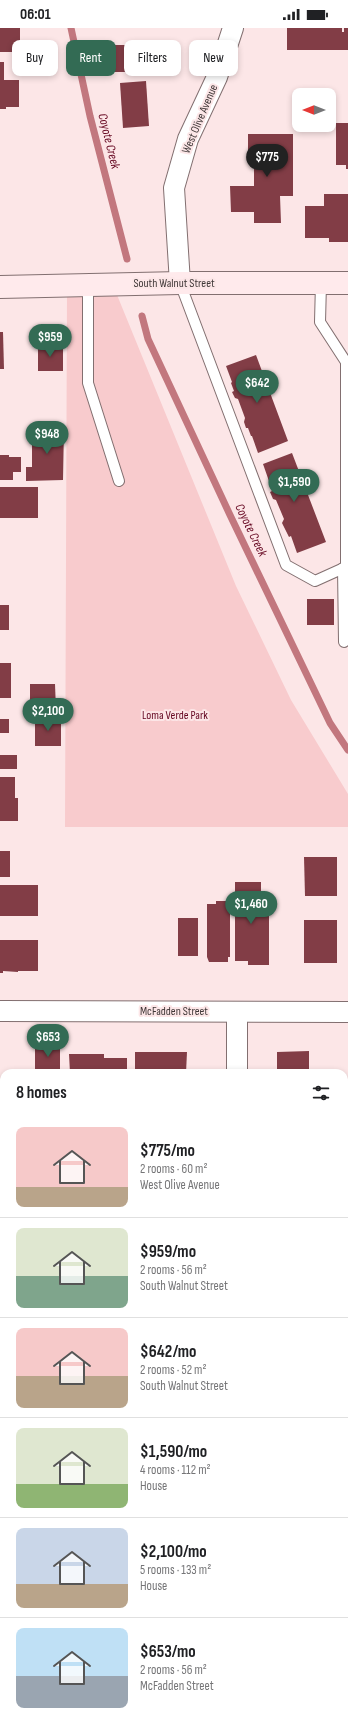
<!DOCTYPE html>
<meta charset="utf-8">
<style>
body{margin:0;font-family:"Sofia Sans Condensed",sans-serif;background:#f2f2f2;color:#202124;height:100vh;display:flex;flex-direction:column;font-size:15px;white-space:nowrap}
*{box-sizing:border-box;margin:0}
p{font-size:13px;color:#757577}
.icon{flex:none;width:22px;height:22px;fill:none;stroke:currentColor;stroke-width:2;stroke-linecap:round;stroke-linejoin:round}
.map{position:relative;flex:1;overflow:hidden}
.sheet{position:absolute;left:0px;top:1041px;width:348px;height:656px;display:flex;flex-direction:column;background:#fff;border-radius:12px 12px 0 0;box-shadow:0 2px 6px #0003}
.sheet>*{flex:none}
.top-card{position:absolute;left:12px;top:12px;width:324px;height:36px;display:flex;gap:8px}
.needle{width:26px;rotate:270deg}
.fabs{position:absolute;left:292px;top:60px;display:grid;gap:8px}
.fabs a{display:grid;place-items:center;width:44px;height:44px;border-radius:8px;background:#fff;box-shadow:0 2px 6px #0003;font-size:20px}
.price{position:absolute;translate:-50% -34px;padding:0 9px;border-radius:14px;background:#336b54;color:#fff;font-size:13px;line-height:26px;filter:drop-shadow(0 1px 2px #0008)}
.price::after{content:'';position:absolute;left:50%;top:24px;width:12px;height:9px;margin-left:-6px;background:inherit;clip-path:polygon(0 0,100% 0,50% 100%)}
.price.on{background:#222;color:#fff}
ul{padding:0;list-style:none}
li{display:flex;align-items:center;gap:12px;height:100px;padding:0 16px}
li+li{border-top:1px solid #e0e0e0}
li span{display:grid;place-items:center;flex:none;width:112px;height:80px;border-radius:8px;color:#555}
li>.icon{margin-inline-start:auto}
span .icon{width:48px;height:48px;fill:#fffc;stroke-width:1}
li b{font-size:17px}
h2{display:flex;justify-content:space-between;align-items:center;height:48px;padding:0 16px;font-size:17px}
.pill{padding:0 14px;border-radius:8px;background:#fff;box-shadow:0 2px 6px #0003;font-size:14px;line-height:36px}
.pill.on{background:#336b54;color:#fff}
.status{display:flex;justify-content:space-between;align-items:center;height:28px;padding:0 20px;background:#fff;direction:ltr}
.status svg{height:11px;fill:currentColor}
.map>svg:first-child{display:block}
.green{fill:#f8cbcd}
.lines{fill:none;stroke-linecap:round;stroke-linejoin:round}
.stream{stroke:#c2777e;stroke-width:7}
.building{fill:#823d46}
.lane-casing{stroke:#826f70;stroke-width:12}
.street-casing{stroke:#826f70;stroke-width:22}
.secondary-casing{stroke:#826f70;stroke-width:24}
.lane{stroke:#fff;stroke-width:10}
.street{stroke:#fff;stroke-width:20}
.secondary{stroke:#ffeaec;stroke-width:22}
.labels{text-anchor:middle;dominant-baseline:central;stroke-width:4;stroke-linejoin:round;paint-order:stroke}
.street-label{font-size:12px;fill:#403838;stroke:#fce6e7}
.park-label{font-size:12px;fill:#640520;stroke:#fce6e7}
.water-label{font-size:13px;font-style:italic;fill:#650620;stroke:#fce6e7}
</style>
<div class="status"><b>06:01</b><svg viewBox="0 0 49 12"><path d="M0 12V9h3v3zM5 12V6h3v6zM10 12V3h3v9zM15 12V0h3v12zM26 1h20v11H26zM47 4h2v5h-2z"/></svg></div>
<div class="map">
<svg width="348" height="1697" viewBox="0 0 348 1697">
<rect width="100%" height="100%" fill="#fce6e7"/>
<polygon class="green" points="67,262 115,262 236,558 291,672 348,766 348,799 65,799"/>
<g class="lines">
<g class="stream">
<polyline points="71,0 90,88 127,231"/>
<polyline points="142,288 148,311 230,487 330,695 348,722"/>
</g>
</g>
<g class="building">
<rect x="0" y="0" width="20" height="24"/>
<polygon points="287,0 342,0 342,4 344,4 344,22 287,22"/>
<rect x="344" y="0" width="4" height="22"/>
<polygon points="115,17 177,17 177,44 151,44 151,46 141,46 141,44 109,44 109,29 115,29"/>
<polygon points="0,34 4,34 4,52 19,52 19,79 6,79 6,81 0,81"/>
<polygon points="146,53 149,98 123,100 120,55"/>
<polygon points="336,95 348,95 348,141 346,141 346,137 336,137"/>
<polygon points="248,106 293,106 293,168 280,168 281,195 254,195 254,184 231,184 230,158 254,158 254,125 248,125"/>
<polygon points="324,166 348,166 348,214 329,214 329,210 305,210 305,178 324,178"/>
<polygon points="0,304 3,304 4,341 0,341"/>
<rect x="38" y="317" width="25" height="26"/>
<polygon points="256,327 288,413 258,425 252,408 251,408 248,400 246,400 244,394 245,390 238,371 235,370 232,364 234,363 231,355 232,354 226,338"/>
<polygon points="64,399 63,452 26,453 26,439 32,439 32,400"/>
<polygon points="292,425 326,514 297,525 291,508 289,509 282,495 284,491 276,472 273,471 270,464 272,463 269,457 270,456 263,436"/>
<polygon points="0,427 9,427 9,429 21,429 21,444 13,444 13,452 0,452"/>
<rect x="0" y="459" width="38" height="31"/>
<rect x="307" y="571" width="27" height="26"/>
<rect x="0" y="577" width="9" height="25"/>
<rect x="0" y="635" width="11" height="35"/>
<polygon points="30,656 55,656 56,682 30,683"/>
<rect x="35" y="690" width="26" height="28"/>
<rect x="0" y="691" width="9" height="14"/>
<rect x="0" y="727" width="17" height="14"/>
<polygon points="0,749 15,749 15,770 18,770 18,793 0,793"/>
<rect x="0" y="823" width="10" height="26"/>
<polygon points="304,829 337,829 337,868 305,868"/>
<polygon points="235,854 261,854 261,879 269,879 269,937 248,937 248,933 235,933"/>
<rect x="0" y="857" width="38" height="31"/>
<polygon points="216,873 230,873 230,929 228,929 228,934 209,934 207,929 207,876 216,876"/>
<rect x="178" y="890" width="20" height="38"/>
<rect x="304" y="892" width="33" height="43"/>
<polygon points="0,912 38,912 38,943 18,943 18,944 3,943 3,945 0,945"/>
<rect x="35" y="1018" width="25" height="24"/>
<polygon points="309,1023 309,1045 277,1045 277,1024"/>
<polygon points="135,1024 187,1024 186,1045 135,1045"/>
<polygon points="69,1026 104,1026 104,1030 127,1030 127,1045 70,1045"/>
<rect x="0" y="1081" width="4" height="26"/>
<rect x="0" y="1123" width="4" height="26"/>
<rect x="0" y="1155" width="4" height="22"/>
<rect x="0" y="1197" width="4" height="32"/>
<polygon points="346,1235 348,1235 348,1268 346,1268 346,1264 344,1264 344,1245 346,1245"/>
<rect x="0" y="1238" width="4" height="21"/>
<rect x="0" y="1271" width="4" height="48"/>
<rect x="344" y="1271" width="4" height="15"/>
<rect x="346" y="1329" width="2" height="15"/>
<rect x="344" y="1347" width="4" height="25"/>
<rect x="0" y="1349" width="4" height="58"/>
<rect x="0" y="1416" width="4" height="23"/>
<polygon points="345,1535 348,1535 347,1582 344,1582"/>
<rect x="0" y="1546" width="4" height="27"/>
<rect x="0" y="1646" width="4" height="41"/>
<polygon points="344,1647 348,1647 348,1667 345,1667"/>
</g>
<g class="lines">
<defs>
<g id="lane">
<polyline points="180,255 286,537 315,553 346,539 346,334 320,294 321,255"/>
<polyline points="88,256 88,355 119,453"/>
<polyline points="343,540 344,614"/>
</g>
<g id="street">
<polyline points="180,255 174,160 188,111 217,49 233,0"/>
<polyline points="0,983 348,984"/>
<polyline points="237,1045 237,984"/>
<polyline points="236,1697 236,1693"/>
</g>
<polyline id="secondary" points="0,259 180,255 348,255"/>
</defs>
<use href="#lane" class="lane-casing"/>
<use href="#street" class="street-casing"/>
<use href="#secondary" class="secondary-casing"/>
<use href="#lane" class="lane"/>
<use href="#street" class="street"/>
<use href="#secondary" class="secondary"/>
</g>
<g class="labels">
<g class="street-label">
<text transform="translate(200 91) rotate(-67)">West Olive Avenue</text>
<text x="174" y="255">South Walnut Street</text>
<text x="174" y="983">McFadden Street</text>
</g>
<g class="park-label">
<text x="175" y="687">Loma Verde Park</text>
</g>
<g class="water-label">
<text transform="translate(109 113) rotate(76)">Coyote Creek</text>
<text transform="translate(251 502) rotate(64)">Coyote Creek</text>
</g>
</g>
</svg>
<div class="fabs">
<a><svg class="needle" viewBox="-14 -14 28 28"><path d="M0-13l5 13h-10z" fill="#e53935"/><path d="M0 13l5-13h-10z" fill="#757577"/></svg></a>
</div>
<b class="price on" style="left:267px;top:150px">$775</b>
<b class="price" style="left:50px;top:330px">$959</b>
<b class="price" style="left:257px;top:376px">$642</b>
<b class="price" style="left:47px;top:427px">$948</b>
<b class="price" style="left:294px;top:475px">$1,590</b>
<b class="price" style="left:48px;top:704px">$2,100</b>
<b class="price" style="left:251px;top:897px">$1,460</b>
<b class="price" style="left:48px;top:1030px">$653</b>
<div class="top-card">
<a class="pill">Buy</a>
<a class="pill on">Rent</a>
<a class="pill">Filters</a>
<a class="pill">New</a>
</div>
<section class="sheet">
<h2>8 homes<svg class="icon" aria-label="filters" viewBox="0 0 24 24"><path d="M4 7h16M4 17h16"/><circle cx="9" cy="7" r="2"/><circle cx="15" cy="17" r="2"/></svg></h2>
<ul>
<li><span style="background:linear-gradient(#f6c9c9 75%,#b9a48a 0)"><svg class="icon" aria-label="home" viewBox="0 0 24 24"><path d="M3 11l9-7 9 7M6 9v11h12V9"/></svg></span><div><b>$775/mo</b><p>2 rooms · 60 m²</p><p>West Olive Avenue</p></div></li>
<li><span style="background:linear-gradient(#dfe7d0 60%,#7fa58c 0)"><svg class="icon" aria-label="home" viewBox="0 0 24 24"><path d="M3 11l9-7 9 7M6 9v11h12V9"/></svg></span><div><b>$959/mo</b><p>2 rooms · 56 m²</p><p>South Walnut Street</p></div></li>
<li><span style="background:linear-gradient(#f6c9c9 60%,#b9a48a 0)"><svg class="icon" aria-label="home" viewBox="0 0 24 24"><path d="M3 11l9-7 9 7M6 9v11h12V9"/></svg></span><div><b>$642/mo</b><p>2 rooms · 52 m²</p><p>South Walnut Street</p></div></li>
<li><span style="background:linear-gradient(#dfe7d0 70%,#8fb573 0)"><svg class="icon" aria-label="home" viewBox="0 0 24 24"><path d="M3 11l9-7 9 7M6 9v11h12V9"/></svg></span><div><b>$1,590/mo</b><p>4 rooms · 112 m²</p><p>House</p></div></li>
<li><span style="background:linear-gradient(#c9d6e8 70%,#b9a48a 0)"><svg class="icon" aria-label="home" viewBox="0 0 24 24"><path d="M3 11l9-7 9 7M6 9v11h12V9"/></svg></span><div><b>$2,100/mo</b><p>5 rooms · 133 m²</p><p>House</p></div></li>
<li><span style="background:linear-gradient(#bfe0f5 60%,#9aa5b1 0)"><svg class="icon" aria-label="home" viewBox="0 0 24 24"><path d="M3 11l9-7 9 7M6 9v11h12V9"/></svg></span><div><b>$653/mo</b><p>2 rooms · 56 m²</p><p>McFadden Street</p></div></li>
</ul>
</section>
</div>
